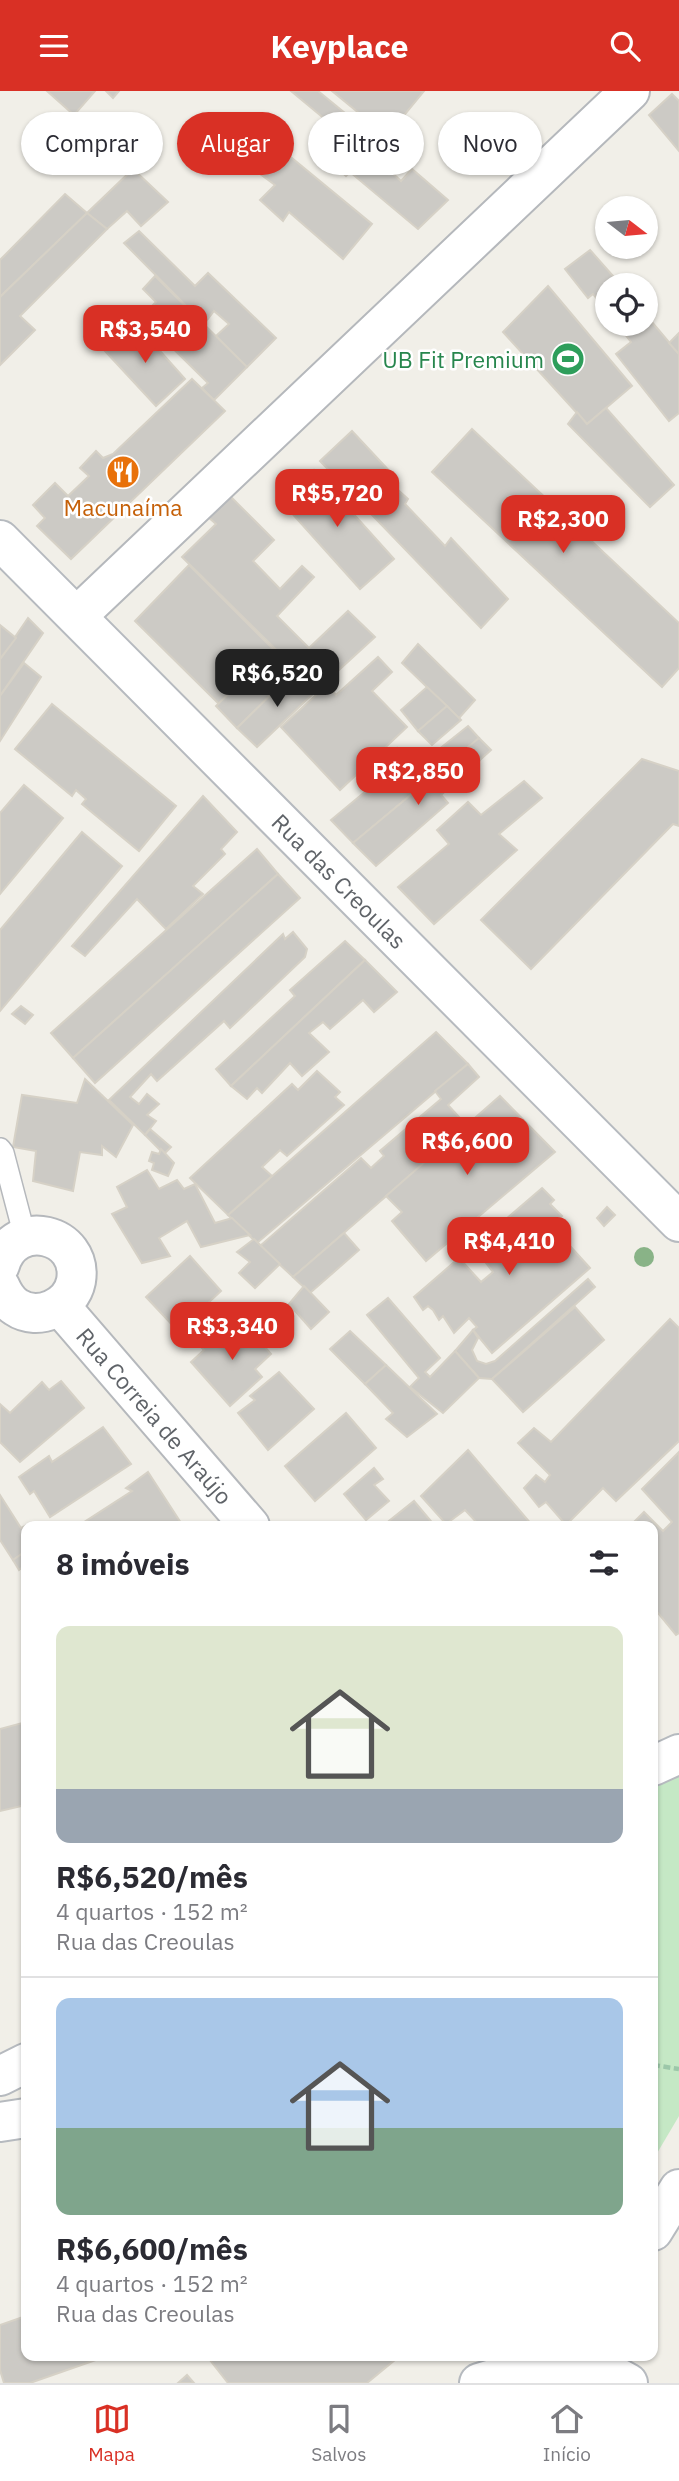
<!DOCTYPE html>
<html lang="pt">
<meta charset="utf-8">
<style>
body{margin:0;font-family:"IBM Plex Sans",sans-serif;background:#f7f7f7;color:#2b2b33;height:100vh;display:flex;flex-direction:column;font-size:26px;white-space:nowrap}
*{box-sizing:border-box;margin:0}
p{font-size:23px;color:#7c7c81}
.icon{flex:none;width:38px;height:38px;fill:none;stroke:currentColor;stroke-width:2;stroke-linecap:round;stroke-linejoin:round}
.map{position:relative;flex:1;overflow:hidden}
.drawer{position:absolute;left:21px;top:1430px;width:637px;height:840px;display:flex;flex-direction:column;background:#fff;border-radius:14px;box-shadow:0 2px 5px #0004}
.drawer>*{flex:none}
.guide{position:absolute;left:21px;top:21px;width:637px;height:63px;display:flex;gap:14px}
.needle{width:46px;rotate:106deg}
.controls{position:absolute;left:595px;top:105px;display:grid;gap:14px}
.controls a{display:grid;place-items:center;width:63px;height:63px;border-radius:50%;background:#fff;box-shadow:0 2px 5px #0004;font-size:35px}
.price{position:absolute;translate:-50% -60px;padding:0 16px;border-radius:14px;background:#d93025;color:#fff;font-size:23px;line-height:46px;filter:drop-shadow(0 2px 4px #0008)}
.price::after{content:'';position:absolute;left:50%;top:42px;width:21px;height:16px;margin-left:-10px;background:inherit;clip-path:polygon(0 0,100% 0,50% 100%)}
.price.active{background:#222;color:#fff}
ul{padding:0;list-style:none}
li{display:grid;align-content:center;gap:14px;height:371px;padding:0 35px}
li+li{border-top:2px solid #e1e1e2}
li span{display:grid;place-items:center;height:217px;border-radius:14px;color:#555}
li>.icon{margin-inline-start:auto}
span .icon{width:126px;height:126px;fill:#fffc;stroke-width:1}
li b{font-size:30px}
h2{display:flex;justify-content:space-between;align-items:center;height:84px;padding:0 35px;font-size:30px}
.pill{padding:0 24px;border-radius:32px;background:#fff;box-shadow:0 2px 5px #0004;font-size:24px;line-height:63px}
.pill.active{background:#d93025;color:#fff}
header{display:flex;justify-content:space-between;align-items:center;height:91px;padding:0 35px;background:#d93025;color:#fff;font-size:32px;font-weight:700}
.dock{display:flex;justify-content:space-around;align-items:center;height:98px;border-top:2px solid #e1e1e2;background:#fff;font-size:19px;color:#7c7c81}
.dock a{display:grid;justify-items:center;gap:4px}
.dock .active{color:#d93025}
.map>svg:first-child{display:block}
.green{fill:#c5e8c5}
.building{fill:#cccac5;stroke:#d6d1c6;stroke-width:2}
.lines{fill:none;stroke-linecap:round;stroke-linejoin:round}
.service-casing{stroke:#b5b8bc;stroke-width:24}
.minor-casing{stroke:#b5b8bc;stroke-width:42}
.tertiary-casing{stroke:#b5b8bc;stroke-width:42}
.secondary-casing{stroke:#b6babf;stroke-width:42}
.path{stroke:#9cc7a9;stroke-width:4.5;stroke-dasharray:7 3.5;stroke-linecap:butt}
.service{stroke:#fff;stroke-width:21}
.minor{stroke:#fff;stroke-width:38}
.tertiary{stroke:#fff;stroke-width:38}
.secondary{stroke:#fff;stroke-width:38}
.tree{fill:#89b387}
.labels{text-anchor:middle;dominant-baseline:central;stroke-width:5;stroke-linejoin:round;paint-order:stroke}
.leisure-label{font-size:23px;fill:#27864d;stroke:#fff;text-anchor:end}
.food-label{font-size:23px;fill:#c56008;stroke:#fff}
.street-label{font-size:23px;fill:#5f6368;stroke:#fff}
</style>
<header><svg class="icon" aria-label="menu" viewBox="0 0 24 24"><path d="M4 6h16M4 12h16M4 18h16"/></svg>Keyplace<svg class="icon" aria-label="search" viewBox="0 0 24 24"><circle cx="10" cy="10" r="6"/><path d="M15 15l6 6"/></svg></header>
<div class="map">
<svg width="679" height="2292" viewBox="0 0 679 2292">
<rect width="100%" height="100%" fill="#f1efe8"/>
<polygon class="green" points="679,1682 679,2025 653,2069 653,1694"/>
<g class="building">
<polygon points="47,0 95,0 74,24"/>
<polygon points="106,0 119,0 113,7"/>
<polygon points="291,0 318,0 400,67 387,77 401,90 412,78 448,109 418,138 350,81 346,85 313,54 332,34"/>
<polygon points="332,0 424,0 387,45"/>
<polygon points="672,3 679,10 679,60 649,24"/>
<polygon points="252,23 270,38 264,44 372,133 343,168 289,121 283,130 260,109 275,94 241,69 252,58 234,46"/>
<polygon points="133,78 168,111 141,135 127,120 107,138 87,122"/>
<polygon points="65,103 87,122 0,206 0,169"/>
<polygon points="87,122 107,138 20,225 35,239 0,274 0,206"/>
<polygon points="139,140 195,195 208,182 276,247 247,276 216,245 229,233 214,220 204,233 124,152"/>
<polygon points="590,159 621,194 607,194 607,221 593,203 588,207 565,178"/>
<polygon points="155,185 247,276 214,309 202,297 208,292 141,226 156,211 143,198"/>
<polygon points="548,195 632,295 587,333 503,241"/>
<polygon points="646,224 679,263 679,322 669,330 616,263 631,251 617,233 646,233"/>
<polygon points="135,232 185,288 156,315 105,260"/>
<polygon points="679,242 679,263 669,252"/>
<polygon points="192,288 225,320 71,468 37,435 45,427 33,414 55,392 68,405 89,385 80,377 96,360 103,367 113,363"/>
<polygon points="606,317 674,394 650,416 568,333 577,321 587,333"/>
<polygon points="472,338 679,532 679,577 662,596 432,381"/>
<polygon points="352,340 394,385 388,390 408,408 405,413 445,455 451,447 508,508 481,537 320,370"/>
<polygon points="314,379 394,468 360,498 280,409"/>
<polygon points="231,406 274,449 253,470 280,498 302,475 314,486 277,525 309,557 348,520 375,546 317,599 182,466 216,433 208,426"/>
<polygon points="189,474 273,558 219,613 135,530"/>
<polygon points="28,527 43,542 0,605 0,568"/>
<polygon points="0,534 16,547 0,568"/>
<polygon points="418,553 475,609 459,627 402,572"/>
<polygon points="274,558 296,579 237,637 216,615 250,582 258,589 269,577 263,569"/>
<polygon points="378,566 392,581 372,600 407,636 340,699 281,636 327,594 336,604"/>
<polygon points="24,572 41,586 0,650 0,605"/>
<polygon points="296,579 317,599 257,656 237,637"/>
<polygon points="427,596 447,615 418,640 401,619"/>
<polygon points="52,613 176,715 139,760 82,713 86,708 76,699 72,705 15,658"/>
<polygon points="447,615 461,629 432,654 418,640"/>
<polygon points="468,635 479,647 353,752 331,729 372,695 365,684 397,657 413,679"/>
<polygon points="479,647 491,659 441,704 448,712 376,775 353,752"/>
<polygon points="642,668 679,680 679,735 673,733 531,878 481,829"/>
<polygon points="524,690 542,707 499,743 517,759 434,833 398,796 449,753 437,739 468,711 481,724"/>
<polygon points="24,694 63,727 0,803 0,722"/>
<polygon points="203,705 237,741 221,758 225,763 193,795 203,803 166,838 137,808 85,865 72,855"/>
<polygon points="82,741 122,775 0,920 0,839"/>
<polygon points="257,758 278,783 73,967 51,942"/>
<polygon points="278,783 300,807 95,992 73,967"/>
<polygon points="293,841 307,858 305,866 230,937 224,930 157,990 151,983 130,1006 139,1013 147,1003 159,1013 147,1024 156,1030 145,1044 109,1009 283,843 285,848"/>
<polygon points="345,850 365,869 231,995 216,978 295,905 290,899"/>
<polygon points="365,869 397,901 374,921 363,909 330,938 323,931 309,942 329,961 302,985 290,972 262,1002 257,997 247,1008 231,995"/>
<polygon points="21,915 33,924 25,933 12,923"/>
<polygon points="436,941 468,973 257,1152 228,1124"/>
<polygon points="468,973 479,986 448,1014 467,1035 293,1186 260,1155 361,1067 371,1077 384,1065 380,1060 441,1008 435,1000"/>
<polygon points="317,980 340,1001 335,1006 344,1014 287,1065 280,1059 262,1076 272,1085 228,1124 190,1087 292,993 298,999"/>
<polygon points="85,988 133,1034 116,1066 102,1055 102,1064 80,1061 73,1100 33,1090 36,1060 13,1056 22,1004 77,1012"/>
<polygon points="500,1005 555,1061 426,1170 392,1130 402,1121 386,1105"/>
<polygon points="150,1038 171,1056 164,1063 145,1044"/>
<polygon points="161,1058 174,1072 168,1085 152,1079 154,1072 149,1070 152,1061 159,1063"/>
<polygon points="147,1079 159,1098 177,1089 184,1098 195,1093 215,1132 232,1127 250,1144 201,1156 187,1130 159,1147 170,1165 142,1172 112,1123 127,1116 117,1096"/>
<polygon points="542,1097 554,1109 550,1113 562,1125 558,1129 570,1140 558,1151 566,1159 571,1156 590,1177 492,1262 473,1239 477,1236 469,1227 454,1242 443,1225 439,1229 433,1219 428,1215 423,1219 414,1206 459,1167 481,1191 493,1181 476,1159 487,1148 506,1172 519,1160 498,1135"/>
<polygon points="607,1116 615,1124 604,1135 597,1127"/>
<polygon points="344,1142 359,1159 310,1202 293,1186"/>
<polygon points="254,1148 280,1173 255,1197 239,1182 250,1171 237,1161"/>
<polygon points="190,1165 221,1200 178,1240 146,1206"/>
<polygon points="588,1188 595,1196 492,1288 479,1287 455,1260 473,1239 478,1247 472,1259 477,1270 486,1273 495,1270"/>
<polygon points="304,1195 329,1221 311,1238 289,1213"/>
<polygon points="388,1207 440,1267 425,1281 430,1286 455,1260 479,1287 443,1322 410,1296 419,1287 367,1224"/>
<polygon points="575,1216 604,1249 523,1321 492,1288"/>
<polygon points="240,1228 271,1263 255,1278 262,1286 230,1315 191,1271 204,1259 199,1254 211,1244 216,1249"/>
<polygon points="670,1228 679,1237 679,1350 616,1410 603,1397 566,1434 546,1411 539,1416 524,1397 536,1384 545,1391 550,1384 518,1352 534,1337 551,1351"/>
<polygon points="350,1240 386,1274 365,1293 330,1258"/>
<polygon points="386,1274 437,1323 407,1346 386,1328 393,1322 365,1293"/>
<polygon points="279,1281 314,1318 268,1359 238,1322 255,1309 250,1305"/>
<polygon points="61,1290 84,1317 20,1371 0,1351 0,1313 10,1322 42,1291 49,1299"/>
<polygon points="346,1322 376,1357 315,1410 285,1375"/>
<polygon points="103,1336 131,1373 50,1426 34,1400 30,1403 19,1386 49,1365 52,1371"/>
<polygon points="468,1359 532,1434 531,1435 480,1435 465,1419 446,1433 421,1405"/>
<polygon points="679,1361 679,1542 676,1544 653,1516 653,1435 630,1435 644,1421 663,1440 672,1431 642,1398"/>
<polygon points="374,1377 383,1388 374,1394 389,1410 366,1429 344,1403"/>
<polygon points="148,1381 183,1435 78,1435 132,1400 126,1397"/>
<polygon points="0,1404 21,1437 31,1432 32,1435 26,1435 26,1460 13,1469 0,1449"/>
<polygon points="414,1410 435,1435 393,1435 389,1430"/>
<polygon points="26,1460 26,1478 24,1475 19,1479 13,1469"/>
<polygon points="26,1631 26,1714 0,1720 0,1638"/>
<polygon points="26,2225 26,2264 110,2264 30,2292 4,2292 0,2279 0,2234"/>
<polygon points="206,2264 401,2264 367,2292 228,2292"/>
<polygon points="187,2284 194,2292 178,2292"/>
</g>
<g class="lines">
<defs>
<polyline id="service" points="0,1058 3,1062 25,1146"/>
<g id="minor">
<path d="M0 1174C14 1125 84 1142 76 1190 71 1216 38 1231 16 1216 8 1211 4 1204 0 1195"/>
<path id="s1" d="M60 1215 250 1435"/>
</g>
<polyline id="tertiary" points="77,525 630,0"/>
<g id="secondary">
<path id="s2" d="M0 449 679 1131"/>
<polyline points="653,1675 679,1663"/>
<polyline points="0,1985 26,1972"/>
<polyline points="0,2031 26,2027"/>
<polyline points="653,2140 679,2098"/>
<path d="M479 2292C516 2281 560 2267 598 2278 608 2281 619 2287 628 2292"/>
</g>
</defs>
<use href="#service" class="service-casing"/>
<use href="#minor" class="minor-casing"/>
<use href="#tertiary" class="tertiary-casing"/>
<use href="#secondary" class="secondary-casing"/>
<polyline class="path" points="653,1974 679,1978"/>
<use href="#service" class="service"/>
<use href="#minor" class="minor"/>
<use href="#tertiary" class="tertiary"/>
<use href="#secondary" class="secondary"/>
</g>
<circle class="tree" cx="644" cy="1166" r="10"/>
<defs>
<symbol id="stadium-disc" viewBox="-11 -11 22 22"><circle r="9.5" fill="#2e9e5b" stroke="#fff"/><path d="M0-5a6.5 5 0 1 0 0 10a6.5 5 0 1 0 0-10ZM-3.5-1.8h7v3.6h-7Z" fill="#fff"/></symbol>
<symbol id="restaurant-disc" viewBox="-11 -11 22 22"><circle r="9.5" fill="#e8710a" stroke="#fff"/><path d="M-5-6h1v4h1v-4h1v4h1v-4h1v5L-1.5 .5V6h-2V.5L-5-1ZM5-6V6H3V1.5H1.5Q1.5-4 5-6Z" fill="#fff"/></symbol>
</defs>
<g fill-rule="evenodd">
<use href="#stadium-disc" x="549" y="249" width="38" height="38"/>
<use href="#restaurant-disc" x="104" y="362" width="38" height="38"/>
</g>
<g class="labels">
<g class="leisure-label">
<text x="544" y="268">UB Fit Premium</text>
</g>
<g class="food-label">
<text x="123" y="416">Macunaíma</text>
</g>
<g class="street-label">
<text stroke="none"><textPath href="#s2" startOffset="481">Rua das Creoulas</textPath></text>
<text stroke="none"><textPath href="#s1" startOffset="145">Rua Correia de Araújo</textPath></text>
</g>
</g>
</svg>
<div class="controls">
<a><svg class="needle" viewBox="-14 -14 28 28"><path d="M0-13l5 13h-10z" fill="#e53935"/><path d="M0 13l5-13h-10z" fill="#7c7c81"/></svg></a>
<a><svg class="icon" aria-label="locate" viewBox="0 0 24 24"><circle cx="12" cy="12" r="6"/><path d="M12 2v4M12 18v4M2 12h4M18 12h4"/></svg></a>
</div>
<b class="price" style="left:145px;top:274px">R$3,540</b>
<b class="price" style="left:337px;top:438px">R$5,720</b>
<b class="price" style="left:563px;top:464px">R$2,300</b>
<b class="price active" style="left:277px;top:618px">R$6,520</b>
<b class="price" style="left:418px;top:716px">R$2,850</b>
<b class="price" style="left:467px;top:1086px">R$6,600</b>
<b class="price" style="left:509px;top:1186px">R$4,410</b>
<b class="price" style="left:232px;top:1271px">R$3,340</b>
<div class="guide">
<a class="pill">Comprar</a>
<a class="pill active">Alugar</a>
<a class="pill">Filtros</a>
<a class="pill">Novo</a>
</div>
<section class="drawer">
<h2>8 imóveis<svg class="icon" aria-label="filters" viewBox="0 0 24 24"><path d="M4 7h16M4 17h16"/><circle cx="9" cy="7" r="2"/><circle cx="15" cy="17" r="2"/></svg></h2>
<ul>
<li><span style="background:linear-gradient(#dfe7d0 75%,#9aa5b1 0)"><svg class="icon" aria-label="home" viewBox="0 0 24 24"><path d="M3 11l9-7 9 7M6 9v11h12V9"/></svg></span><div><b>R$6,520/mês</b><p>4 quartos · 152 m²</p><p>Rua das Creoulas</p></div></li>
<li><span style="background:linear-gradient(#a9c7e8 60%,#7fa58c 0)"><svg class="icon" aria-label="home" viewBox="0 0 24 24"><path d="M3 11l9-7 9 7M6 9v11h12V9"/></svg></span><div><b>R$6,600/mês</b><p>4 quartos · 152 m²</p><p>Rua das Creoulas</p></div></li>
</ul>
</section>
</div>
<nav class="dock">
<a class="active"><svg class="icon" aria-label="map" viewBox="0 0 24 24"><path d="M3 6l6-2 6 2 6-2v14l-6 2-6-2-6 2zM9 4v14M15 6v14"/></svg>Mapa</a>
<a><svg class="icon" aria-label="saved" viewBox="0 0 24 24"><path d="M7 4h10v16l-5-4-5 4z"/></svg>Salvos</a>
<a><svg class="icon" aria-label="home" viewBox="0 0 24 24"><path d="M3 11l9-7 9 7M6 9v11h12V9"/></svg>Início</a>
</nav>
